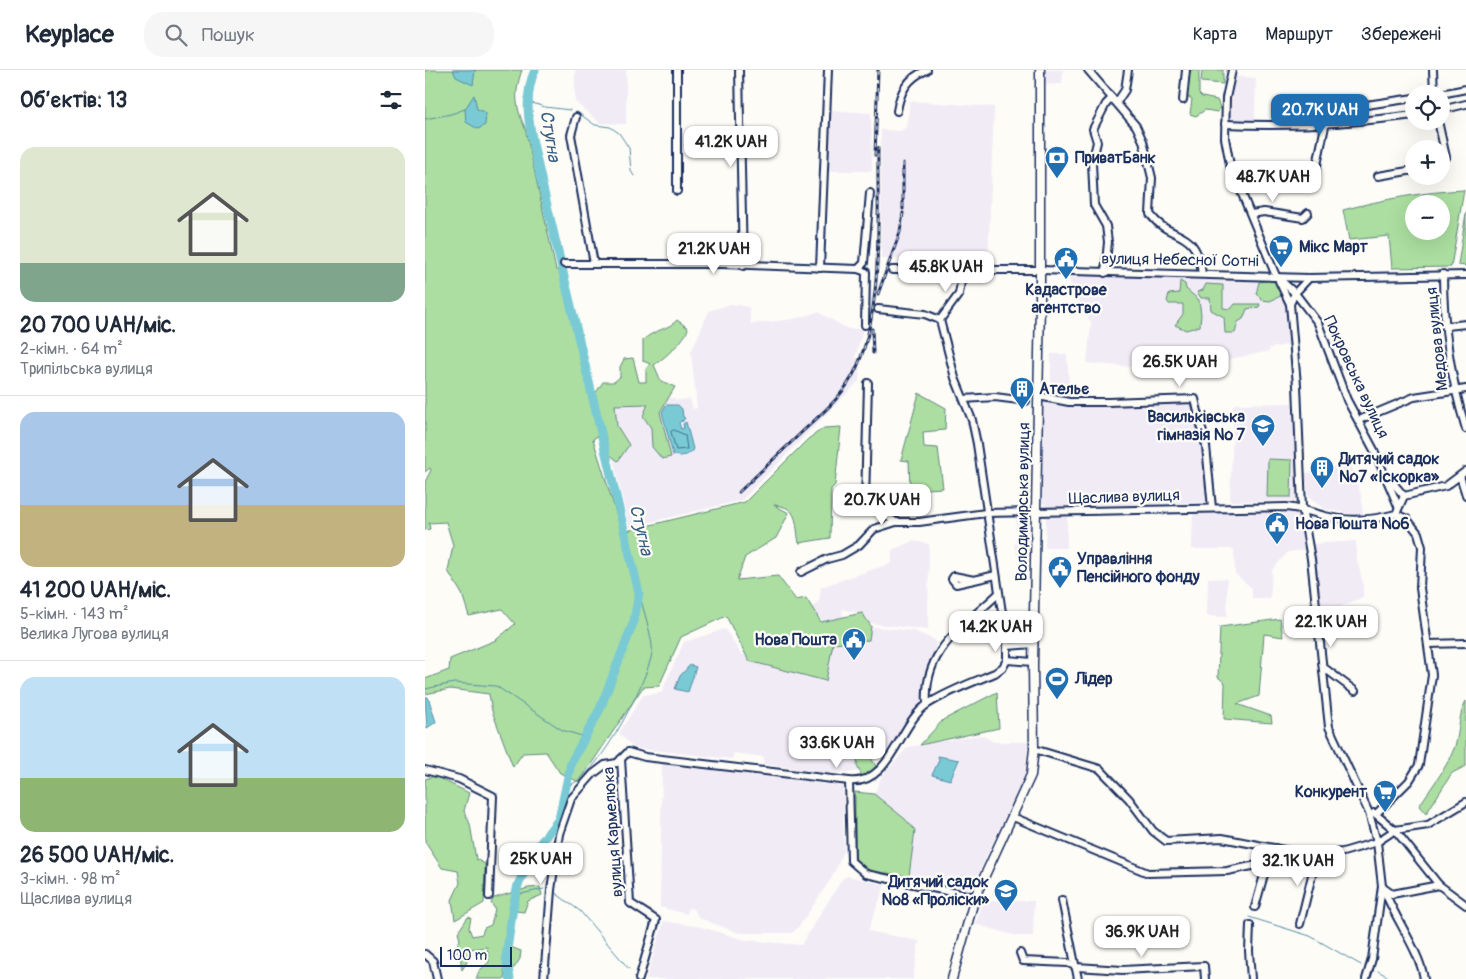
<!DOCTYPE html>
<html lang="uk">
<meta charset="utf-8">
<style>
body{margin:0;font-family:Pangolin,sans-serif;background:#f6f6f7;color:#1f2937;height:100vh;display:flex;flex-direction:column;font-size:19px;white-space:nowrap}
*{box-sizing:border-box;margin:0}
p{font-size:16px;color:#747a83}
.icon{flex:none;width:28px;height:28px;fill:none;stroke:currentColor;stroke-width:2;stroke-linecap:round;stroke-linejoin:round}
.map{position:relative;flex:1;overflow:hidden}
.details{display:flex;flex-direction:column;background:#fff;width:425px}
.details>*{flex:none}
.buttons{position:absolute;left:980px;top:15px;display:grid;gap:10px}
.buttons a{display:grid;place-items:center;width:45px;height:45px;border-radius:50%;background:#fff;box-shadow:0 5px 20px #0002;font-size:25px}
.scale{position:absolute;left:15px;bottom:12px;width:72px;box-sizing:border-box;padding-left:5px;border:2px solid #1b2f5e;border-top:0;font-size:14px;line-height:18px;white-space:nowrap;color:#1b2f5e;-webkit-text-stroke:4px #fdfcf7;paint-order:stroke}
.price{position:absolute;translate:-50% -42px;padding:0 11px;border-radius:10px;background:#fff;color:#222;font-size:16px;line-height:32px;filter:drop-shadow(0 1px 2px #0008)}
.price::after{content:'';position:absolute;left:50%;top:30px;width:15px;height:11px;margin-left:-8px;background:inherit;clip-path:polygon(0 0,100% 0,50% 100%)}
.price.selected{background:#1f6fb2;color:#fff}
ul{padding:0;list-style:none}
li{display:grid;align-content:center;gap:10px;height:265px;padding:0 20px}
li+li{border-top:1px solid #e0e1e3}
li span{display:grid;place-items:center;height:155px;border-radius:15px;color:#555}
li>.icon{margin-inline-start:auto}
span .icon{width:90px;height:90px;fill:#fffc;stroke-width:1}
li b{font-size:21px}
h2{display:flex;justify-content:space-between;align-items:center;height:60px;padding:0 20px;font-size:21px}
header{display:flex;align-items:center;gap:30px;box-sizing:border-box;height:70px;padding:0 25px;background:#fff;border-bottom:1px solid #e0e1e3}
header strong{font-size:24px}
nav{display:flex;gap:28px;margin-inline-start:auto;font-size:18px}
.search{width:350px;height:45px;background:#f6f6f7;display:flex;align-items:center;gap:12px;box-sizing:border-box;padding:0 18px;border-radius:20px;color:#747a83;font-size:19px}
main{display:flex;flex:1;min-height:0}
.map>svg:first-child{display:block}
.built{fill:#f1ebf6}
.green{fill:#abdea0;stroke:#63867f;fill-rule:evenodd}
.water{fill:#7acad5;stroke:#548ca5}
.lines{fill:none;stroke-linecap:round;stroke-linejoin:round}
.shore{stroke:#416d8e;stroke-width:1}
.stream{stroke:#548ca5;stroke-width:1}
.river{stroke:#7acad5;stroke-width:9}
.minor-casing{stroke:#1b2f5e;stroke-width:10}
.major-casing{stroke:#1b2f5e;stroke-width:11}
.minor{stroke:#fdfcf7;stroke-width:6}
.major{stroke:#fdfcf7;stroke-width:8}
.rail-casing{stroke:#1b2f5e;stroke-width:3}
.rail{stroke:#fdfcf7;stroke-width:1;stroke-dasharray:4;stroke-linecap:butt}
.labels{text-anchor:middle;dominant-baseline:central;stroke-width:4.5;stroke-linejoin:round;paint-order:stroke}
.poi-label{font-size:16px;font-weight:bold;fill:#1b2f5e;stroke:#fdfcf7;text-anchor:start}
.street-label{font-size:16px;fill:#1b2f5e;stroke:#fdfcf7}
.water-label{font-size:18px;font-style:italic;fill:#385e82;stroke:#fdfcf7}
</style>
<header>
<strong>Keyplace</strong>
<div class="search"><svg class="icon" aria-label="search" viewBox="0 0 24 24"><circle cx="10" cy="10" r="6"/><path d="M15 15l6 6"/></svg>Пошук</div>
<nav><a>Карта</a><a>Маршрут</a><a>Збережені</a></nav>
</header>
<main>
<section class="details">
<h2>Об’єктів: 13<svg class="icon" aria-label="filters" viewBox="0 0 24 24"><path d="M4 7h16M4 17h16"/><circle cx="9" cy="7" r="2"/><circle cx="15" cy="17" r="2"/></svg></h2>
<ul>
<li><span style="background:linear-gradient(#dfe7d0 75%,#7fa58c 0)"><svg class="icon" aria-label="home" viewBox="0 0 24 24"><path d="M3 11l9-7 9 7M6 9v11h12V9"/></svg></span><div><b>20 700 UAH/міс.</b><p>2-кімн. · 64 m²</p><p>Трипільська вулиця</p></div></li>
<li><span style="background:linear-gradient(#a9c7e8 60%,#c2b280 0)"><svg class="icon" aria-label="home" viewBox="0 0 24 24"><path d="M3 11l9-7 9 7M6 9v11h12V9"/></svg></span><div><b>41 200 UAH/міс.</b><p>5-кімн. · 143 m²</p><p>Велика Лугова вулиця</p></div></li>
<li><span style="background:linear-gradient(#bfe0f5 65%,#8fb573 0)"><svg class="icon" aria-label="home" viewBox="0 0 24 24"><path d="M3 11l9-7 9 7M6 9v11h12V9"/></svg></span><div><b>26 500 UAH/міс.</b><p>3-кімн. · 98 m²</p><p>Щаслива вулиця</p></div></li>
</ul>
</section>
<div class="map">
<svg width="1041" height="909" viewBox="0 0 1041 909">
<rect width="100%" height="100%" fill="#fdfcf7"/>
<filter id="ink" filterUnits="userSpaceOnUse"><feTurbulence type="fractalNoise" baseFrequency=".02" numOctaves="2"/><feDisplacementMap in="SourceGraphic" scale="10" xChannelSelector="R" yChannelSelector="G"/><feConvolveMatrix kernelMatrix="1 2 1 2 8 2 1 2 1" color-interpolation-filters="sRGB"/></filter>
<g filter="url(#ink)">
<g class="built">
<polygon points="150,0 201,0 201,54 175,53 150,32"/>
<polygon points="615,0 638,0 637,14 614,15"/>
<polygon points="807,6 831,8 830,53 802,51"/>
<polygon points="485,31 569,37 563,191 456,189 456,60 475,61 482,57"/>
<polygon points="403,40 446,43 447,101 400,101"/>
<polygon points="644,201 851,206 862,227 869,274 844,278 845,281 785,293 722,293 708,297 662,293 666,253 644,211"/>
<polygon points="306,234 324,237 326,254 369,249 393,242 423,259 438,259 430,288 435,288 434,311 317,430 204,457 175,331 231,327 250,328 251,330 265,329 268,339 272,338 266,282 284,241"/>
<polygon points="626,284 642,284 645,329 626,328"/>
<polygon points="618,332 687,335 769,333 779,374 786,432 623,438 616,431"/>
<polygon points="867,333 873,428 869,431 805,431 809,334"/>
<polygon points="897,397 926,397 936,425 938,446 899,439 888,431 883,425 880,403 893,402"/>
<polygon points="873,438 879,480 863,482 847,500 845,528 827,528 827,518 810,504 809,479 767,479 768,439"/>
<polygon points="612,443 610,488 594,490 589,475 591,472 591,444"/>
<polygon points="621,447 642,447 642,475 640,478 620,478"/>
<polygon points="488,471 504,474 503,560 435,552 433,551 433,543 417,539 418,550 412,553 397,551 387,537 394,531 396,517 467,493 467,480"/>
<polygon points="931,471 932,490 938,513 938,527 917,536 907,549 897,551 888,474"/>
<polygon points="783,508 802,509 802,547 782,546"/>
<polygon points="440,556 489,561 510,570 511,575 502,603 499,632 465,676 441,701 402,703 338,694 339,687 309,683 307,689 208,678 194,663 218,625 236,623 259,572 300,559 316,584 397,606 406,570"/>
<polygon points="556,665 569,672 603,672 600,705 558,793 546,822 534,821 530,814 484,806 490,760 449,724 457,706 483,677"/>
<polygon points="237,694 418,716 419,781 407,807 375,855 367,863 314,863 274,848 269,839 263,838 262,844 235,837"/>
<polygon points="423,806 460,815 443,861 494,871 488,909 221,909 239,851 276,857 320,870 376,875 418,808"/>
<polygon points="559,831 609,831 608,866 592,866 550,854"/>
</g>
<g class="green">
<path d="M0 0H97C89 23 90 35 100 58L131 200H135L174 365 168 369 197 462 320 432 383 369 399 358 416 357 410 415 406 419 405 468 374 473C370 452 374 437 349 435L364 443 351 468 320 487 312 510 353 506 371 530 381 528 396 552 437 543 446 556 444 570 408 573 401 611 324 591 301 546 256 567 234 616 218 617 154 712 135 703 121 682 98 683 88 697 67 641 64 624 25 619 0 624V609L24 600 25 589 71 570 90 554 77 539 44 546 37 524 23 501 28 475 21 452 4 453 5 459 0 460V412L6 400 5 398 0 402Z"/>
<polygon points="762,0 774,0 774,24 777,27 792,30 795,37 793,42 780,40 771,46 765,44 767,29 760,25"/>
<polygon points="777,0 798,0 798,14 776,12"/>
<path d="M1039 120 1026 197 967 198 964 166 924 170 918 140C959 129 998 122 1039 120ZM989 134H1016V161H989Z"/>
<polygon points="1041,143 1041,196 1033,195"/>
<polygon points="846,210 851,213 858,225 845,231 837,230 831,224 834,212"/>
<polygon points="755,211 760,214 761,219 774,230 776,244 775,256 761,260 750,255 758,244 758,234 744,234 742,231 744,224 754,223"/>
<polygon points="781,214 798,215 798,238 806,239 810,234 835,234 834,237 822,239 818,249 813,252 810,263 800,263 799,247 786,240 785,228 776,228 772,222 778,220"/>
<path d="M252 250 263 258C262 269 238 289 229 295L236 311 250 317 235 342 246 387 237 389 227 377 226 358 218 346 223 334 190 335 192 356 204 375 193 391 184 384 170 324 178 312H189L195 307V297L199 289 208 288 214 312H221V299L225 294 218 291V270C230 259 243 260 252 250Z"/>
<polygon points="494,323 521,338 520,360 498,362 499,377 513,378 518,418 485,420 484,391 476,390"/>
<polygon points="843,389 867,390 866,427 842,427"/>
<polygon points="855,549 858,567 839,564 834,626 812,634 846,646 847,653 799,649 800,613 793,607 795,557"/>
<polygon points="572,622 574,658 495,675 518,650"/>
<path d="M1041 631V696L1027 703 1001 744 994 736C1007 716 1022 698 1030 676 1035 661 1033 645 1041 631Z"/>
<polygon points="437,663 441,665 443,684 451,696 447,702 437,706 432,696 434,666"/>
<polygon points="10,706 44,723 39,741 45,754 51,789 60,794 59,833 30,850 27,830 35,813 33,801 17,798 0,772 0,709"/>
<polygon points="430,722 449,724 480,749 490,760 484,806 445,801 430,789"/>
<polygon points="115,817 117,825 103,831 99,842 91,841 84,846 80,869 88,878 96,881 95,889 89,898 79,899 80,909 51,909 54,901 64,892 62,877 46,879 42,892 37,900 35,885 29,879 35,870 33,862 43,847 46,848 44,858 47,866 57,864 59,858 66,855 70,839 66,833 69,828 103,818"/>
</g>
<g class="water">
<polygon points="28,0 50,0 48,15 31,7"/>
<polygon points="49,25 52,39 61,43 60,55 53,59 41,52 40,39"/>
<path d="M241 335H253L257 339 258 347 260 348 257 352V350L254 353 256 359 259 358 258 354 261 352 268 379C265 386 255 387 248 385L237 342Z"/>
<polygon points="265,595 271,597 263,622 250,619 255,606"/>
<polygon points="0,627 3,627 11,652 2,658"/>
<polygon points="513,686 534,690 525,710 507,705 514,690"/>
</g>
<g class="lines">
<polygon class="shore" points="249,360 260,365 262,379 251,380 246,362"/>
<g class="stream">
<polyline points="104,32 120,37 145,40"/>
<polyline points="152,42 170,55 185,57 194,63 204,78 206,101 209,106"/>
<polyline points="0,49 26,44 40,39"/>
<polyline points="0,619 29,613 71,616 137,660 160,667"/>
<path d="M143 715C171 712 223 610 227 583 229 572 217 535 214 523"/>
<polyline points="129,822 155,841 204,899"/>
<polyline points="91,825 119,819"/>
<polyline points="824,847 885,866 936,895"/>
<polyline points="953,901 967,909"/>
</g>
<path class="river" d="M85 909 81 887 88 837 93 815 110 780 134 749 146 693 175 639 209 551 214 523 117 114C110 78 94 35 110 0"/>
<defs>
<g id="minor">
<polyline points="314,0 318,196"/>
<path d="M663 0 711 56 718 71 727 108 725 144C746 173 771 155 777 204"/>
<polyline points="807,0 801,28 800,68 805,95 851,206 870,223 893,253 922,330 949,380 973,436"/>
<polyline points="1008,0 1009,24"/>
<polyline points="1016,24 1041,19"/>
<polyline points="758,30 761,0"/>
<polyline points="692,32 700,20 703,0"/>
<polyline points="1016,40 1041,34"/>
<path d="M472 41C475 22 482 8 502 0"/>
<polyline points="151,47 146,65 169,194"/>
<polyline points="1013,51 1021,87 1016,89"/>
<path d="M800 54C866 57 923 54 989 45"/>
<polyline points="897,56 900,45 907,40 989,28"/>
<polyline points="890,105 900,56"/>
<polyline points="953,106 989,100"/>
<polyline points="252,121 252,0"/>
<polyline points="826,144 839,142 878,148 883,143"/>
<polyline points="139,194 297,194 433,199 441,202 440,255"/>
<polyline points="395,198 403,0"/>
<polyline points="433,199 439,193 445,123"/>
<polyline points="467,200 615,200 884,208 1041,205"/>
<polyline points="680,203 683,172 681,156 669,135 667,93 672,72 668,59 681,34 687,28"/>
<path d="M1018 204C1018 256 1026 310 1041 359"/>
<polyline points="884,208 870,223 865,234 872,315 877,438 886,489 904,657 944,743 952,772 957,816 947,889 941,909"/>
<polyline points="854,211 865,234"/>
<polyline points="453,239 500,244 515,250 530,308 547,350 552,374 582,576"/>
<polyline points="515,250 534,224 538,201"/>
<polyline points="1022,256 1041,254"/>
<path d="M443 313 440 433 471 452H494L561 443 861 437C875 438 886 442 900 446 923 452 948 450 971 444L979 426 1021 416 1041 401"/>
<polyline points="613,326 644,332 683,332 770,329 781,376 787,438"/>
<polyline points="539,329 570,327 601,331"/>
<polyline points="934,350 989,327 1041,319"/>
<polyline points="1035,406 1041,425"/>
<polyline points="964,408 979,426"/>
<polyline points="376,502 402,489 417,485 434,475 449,459 471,452"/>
<polyline points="549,510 531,514 527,509 529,506 549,510 571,505"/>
<polyline points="1004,574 1041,573"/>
<polyline points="608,592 582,590 582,576 609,574"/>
<polyline points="898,597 930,621"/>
<path d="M502 634C498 580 537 558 573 524"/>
<polyline points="609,679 675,699 704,729 728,761 741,771 797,768 885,785 918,782 952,772 970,760 1003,755 1041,732"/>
<polyline points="196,689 205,833 231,850 214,909"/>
<polyline points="0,700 34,709 68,726 64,826"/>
<polyline points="424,711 426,791 441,804 550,827"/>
<polyline points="949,743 970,760 1014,815 1041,835"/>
<polyline points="951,744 984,711 994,695 1007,605 995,518 997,477 993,463 982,449 971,444"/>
<polyline points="588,747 723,803 802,801 832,795 850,778"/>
<path d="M958 817C968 846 995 881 999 909"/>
<polyline points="960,819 967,824 1014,815"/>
<polyline points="637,830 653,909"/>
<polyline points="830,837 844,787"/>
<polyline points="875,854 892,785"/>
<polyline points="825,855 824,881 826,909"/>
<polyline points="595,883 598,891 643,893 652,897 697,900 779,896 780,909"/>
<polyline points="0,884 8,891 12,909"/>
<path d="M119 909 126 820 134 764 146 729 168 704 180 695 192 693 203 682 220 687 424 711C466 716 474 652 503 634 523 621 548 612 570 603L578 597 582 590"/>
</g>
<polyline id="major" points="527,909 550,827 606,705 609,679 608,595 615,232 615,0"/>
</defs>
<use href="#minor" class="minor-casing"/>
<use href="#major" class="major-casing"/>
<use href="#minor" class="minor"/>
<use href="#major" class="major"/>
<defs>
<g id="rail">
<polyline points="450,85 453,0"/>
<polyline points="478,93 478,139"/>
<polyline points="453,224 475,162 478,143"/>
<polyline points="447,259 448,283"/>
<path d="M314 422C335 402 356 382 377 362 393 347 410 333 422 315 461 258 452 145 453 78"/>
</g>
</defs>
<use href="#rail" class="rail-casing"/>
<use href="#rail" class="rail"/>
</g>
</g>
<defs>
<symbol id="bank-pin" viewBox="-11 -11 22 30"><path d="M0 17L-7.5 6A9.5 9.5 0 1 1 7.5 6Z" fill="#1f6fb2" stroke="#fdfcf7"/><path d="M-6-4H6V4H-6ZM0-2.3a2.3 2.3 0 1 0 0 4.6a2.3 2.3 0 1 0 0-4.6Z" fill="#fff"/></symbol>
<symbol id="supermarket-pin" viewBox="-11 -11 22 30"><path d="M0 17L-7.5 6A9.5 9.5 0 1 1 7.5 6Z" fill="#1f6fb2" stroke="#fdfcf7"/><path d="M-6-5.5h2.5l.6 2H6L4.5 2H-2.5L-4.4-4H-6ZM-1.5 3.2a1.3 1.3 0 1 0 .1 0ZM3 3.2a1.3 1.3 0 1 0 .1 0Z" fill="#fff"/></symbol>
<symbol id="civic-pin" viewBox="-11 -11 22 30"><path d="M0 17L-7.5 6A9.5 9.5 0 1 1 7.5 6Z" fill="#1f6fb2" stroke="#fdfcf7"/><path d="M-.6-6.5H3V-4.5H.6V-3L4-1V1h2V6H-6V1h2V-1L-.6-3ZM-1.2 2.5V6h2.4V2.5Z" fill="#fff"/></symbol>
<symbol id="building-pin" viewBox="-11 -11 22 30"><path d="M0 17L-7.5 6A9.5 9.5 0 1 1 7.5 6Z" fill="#1f6fb2" stroke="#fdfcf7"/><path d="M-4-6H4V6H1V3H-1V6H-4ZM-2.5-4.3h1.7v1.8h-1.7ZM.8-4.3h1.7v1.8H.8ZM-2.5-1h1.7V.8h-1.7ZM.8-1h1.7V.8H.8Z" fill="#fff"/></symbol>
<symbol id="school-pin" viewBox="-11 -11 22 30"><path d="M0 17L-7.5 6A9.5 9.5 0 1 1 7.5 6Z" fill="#1f6fb2" stroke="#fdfcf7"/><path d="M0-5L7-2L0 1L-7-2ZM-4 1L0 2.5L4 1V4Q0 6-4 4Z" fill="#fff"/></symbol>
<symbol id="stadium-pin" viewBox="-11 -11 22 30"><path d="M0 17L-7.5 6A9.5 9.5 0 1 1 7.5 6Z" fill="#1f6fb2" stroke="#fdfcf7"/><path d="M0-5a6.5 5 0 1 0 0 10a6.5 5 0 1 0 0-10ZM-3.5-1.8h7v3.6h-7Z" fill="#fff"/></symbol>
</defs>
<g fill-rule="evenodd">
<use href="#bank-pin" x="618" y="74" width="28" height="38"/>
<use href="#supermarket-pin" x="842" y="163" width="28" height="38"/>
<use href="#civic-pin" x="627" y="175" width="28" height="38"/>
<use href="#building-pin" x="583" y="305" width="28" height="38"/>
<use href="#school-pin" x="824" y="342" width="28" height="38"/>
<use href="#building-pin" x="883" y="384" width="28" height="38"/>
<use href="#civic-pin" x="838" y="440" width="28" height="38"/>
<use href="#civic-pin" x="621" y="484" width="28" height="38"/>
<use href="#civic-pin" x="415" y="556" width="28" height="38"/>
<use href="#stadium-pin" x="618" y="595" width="28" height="38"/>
<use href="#supermarket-pin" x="946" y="708" width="28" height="38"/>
<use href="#school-pin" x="567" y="807" width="28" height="38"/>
</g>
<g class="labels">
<g class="poi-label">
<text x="650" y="88">ПриватБанк</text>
<text x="874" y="177">Мікс Март</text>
<text x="641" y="220" text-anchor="middle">Кадастрове<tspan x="641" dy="18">агентство</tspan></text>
<text x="614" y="319">Ательє</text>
<text x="820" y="347" text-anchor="end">Васильківська<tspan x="820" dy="18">гімназія № 7</tspan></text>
<text x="914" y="389">Дитячий садок<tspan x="914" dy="18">№7 «Іскорка»</tspan></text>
<text x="870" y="454">Нова Пошта №6</text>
<text x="652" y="489">Управління<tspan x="652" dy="18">Пенсійного фонду</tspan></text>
<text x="412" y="570" text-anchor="end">Нова Пошта</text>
<text x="650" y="609">Лідер</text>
<text x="942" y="722" text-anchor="end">Конкурент</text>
<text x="564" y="812" text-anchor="end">Дитячий садок<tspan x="564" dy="18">№8 «Проліски»</tspan></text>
</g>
<g class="street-label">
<text transform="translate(755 190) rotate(1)">вулиця Небесної Сотні</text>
<text transform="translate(1012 269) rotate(-96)">Медова вулиця</text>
<text transform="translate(931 307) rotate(65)">Покровська вулиця</text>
<text transform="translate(699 427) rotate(-2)">Щаслива вулиця</text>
<text transform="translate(598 432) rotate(-89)">Володимирська вулиця</text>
<text transform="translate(188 762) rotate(-94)">вулиця Кармелюка</text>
</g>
<g class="water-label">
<text transform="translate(125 66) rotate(81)">Стугна</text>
<text transform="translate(216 460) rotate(77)">Стугна</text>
</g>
</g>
</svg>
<div class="buttons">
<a><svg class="icon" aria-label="locate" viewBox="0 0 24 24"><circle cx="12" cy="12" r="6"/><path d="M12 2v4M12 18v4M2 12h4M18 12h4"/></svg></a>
<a>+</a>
<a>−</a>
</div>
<div class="scale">100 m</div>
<b class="price selected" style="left:895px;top:66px">20.7K UAH</b>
<b class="price" style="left:306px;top:98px">41.2K UAH</b>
<b class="price" style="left:848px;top:133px">48.7K UAH</b>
<b class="price" style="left:289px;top:205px">21.2K UAH</b>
<b class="price" style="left:521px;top:223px">45.8K UAH</b>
<b class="price" style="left:755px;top:318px">26.5K UAH</b>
<b class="price" style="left:457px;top:456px">20.7K UAH</b>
<b class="price" style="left:906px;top:578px">22.1K UAH</b>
<b class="price" style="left:571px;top:583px">14.2K UAH</b>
<b class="price" style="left:412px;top:699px">33.6K UAH</b>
<b class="price" style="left:116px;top:815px">25K UAH</b>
<b class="price" style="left:873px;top:817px">32.1K UAH</b>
<b class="price" style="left:717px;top:888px">36.9K UAH</b>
</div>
</main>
